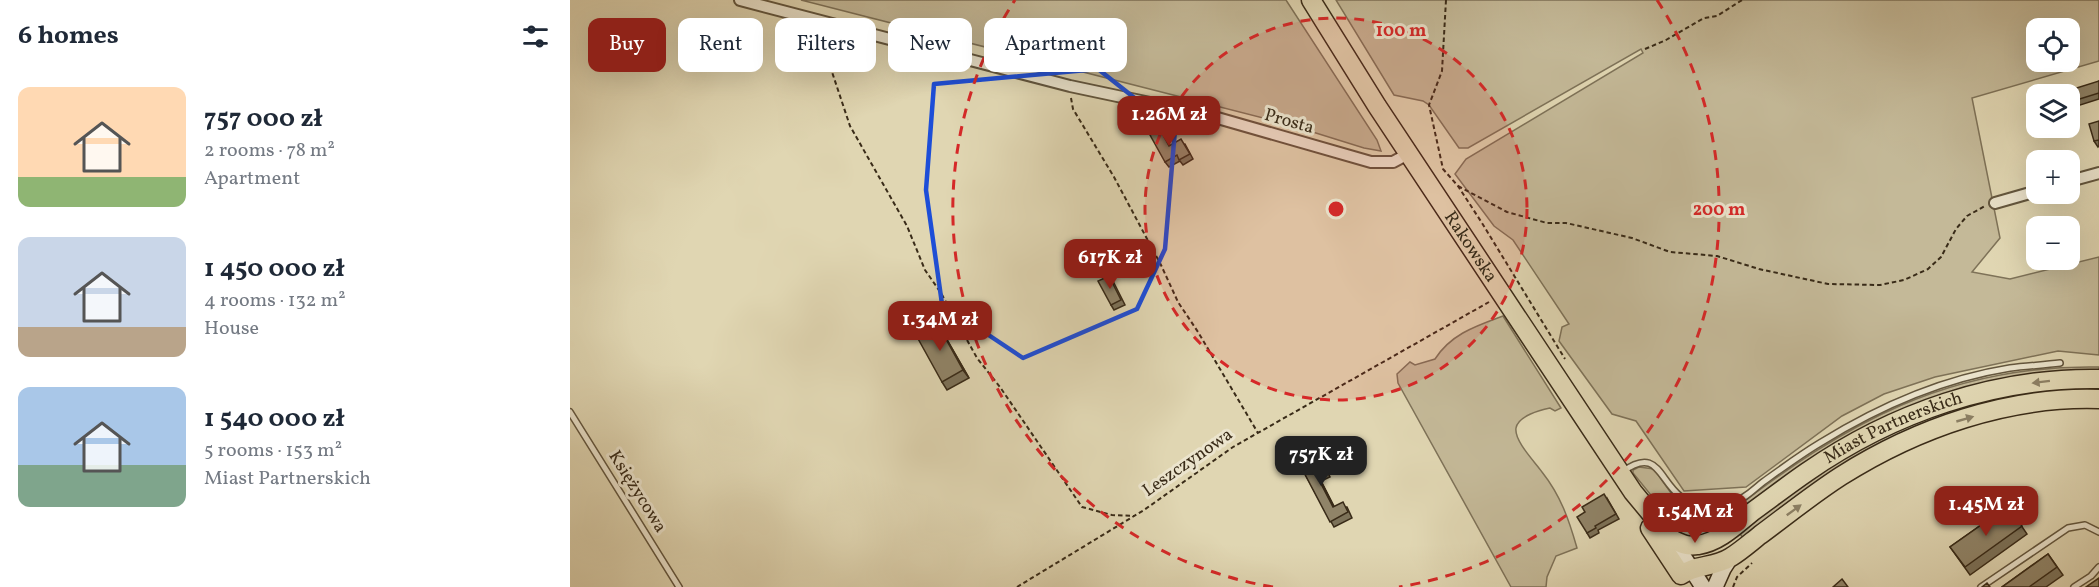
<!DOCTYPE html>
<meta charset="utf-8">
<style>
body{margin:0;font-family:Vollkorn,serif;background:#f2f2f3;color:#1f2937;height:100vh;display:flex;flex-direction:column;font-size:22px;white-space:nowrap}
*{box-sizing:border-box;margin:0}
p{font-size:20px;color:#747a83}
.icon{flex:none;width:33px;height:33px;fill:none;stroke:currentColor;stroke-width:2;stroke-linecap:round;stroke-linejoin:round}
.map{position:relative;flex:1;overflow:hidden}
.side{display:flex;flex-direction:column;background:#fff;width:570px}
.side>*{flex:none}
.banner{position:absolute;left:18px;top:18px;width:570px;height:54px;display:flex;gap:12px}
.fabs{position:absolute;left:1456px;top:18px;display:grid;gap:12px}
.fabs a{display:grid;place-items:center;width:54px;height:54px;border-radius:12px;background:#fff;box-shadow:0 6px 24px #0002;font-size:30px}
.price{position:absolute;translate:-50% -51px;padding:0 14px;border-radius:12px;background:#8f2418;color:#fff;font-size:20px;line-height:39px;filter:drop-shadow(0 2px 3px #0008)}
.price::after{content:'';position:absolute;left:50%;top:36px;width:18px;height:14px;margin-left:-9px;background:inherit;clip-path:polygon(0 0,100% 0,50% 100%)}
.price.selected{background:#222;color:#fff}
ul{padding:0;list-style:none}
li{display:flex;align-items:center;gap:18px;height:150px;padding:0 18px}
li span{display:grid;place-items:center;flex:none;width:168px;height:120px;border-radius:12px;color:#555}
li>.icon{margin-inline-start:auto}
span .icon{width:72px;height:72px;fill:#fffc;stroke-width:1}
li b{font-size:26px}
h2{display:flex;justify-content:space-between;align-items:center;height:72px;padding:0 18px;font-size:26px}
.tag{padding:0 21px;border-radius:12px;background:#fff;box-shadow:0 6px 24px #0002;font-size:21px;line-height:54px}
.tag.selected{background:#8f2418;color:#fff}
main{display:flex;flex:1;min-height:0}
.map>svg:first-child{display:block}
.green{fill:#c4b998;stroke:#7e7258;stroke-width:1.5;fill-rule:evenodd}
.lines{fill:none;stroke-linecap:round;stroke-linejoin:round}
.service-casing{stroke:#63563e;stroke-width:8}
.minor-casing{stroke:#63563e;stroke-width:14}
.secondary-casing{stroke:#392b18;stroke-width:18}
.primary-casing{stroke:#392b18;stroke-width:21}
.path{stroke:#392b18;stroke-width:2;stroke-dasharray:4.5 3;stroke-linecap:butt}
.service{stroke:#ebe4cd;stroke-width:5}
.minor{stroke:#ebe4cd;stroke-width:10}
.secondary{stroke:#ebe4cd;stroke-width:15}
.primary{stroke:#e0d6b2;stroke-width:18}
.wall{fill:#7c7259;stroke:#392b18;stroke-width:1.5}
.shaded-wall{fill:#655c49;stroke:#392b18;stroke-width:1.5}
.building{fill:#908468;stroke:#392b18;stroke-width:1.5}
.oneway{fill:#8c8065}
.marked{fill:none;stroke:#1d4ed8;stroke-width:4.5;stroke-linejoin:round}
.ring{fill:none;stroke:#d62828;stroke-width:3;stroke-dasharray:10 8}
.labels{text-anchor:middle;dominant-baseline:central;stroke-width:6;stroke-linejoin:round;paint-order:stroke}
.street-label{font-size:18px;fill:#392b18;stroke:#ebe4cd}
.centre{fill:#d62828;stroke:#ebe4cd;stroke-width:3}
.ring-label{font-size:18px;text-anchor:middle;font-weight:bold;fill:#d62828;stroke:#ebe4cd;stroke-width:6;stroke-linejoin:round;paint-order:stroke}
</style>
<main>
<section class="side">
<h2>6 homes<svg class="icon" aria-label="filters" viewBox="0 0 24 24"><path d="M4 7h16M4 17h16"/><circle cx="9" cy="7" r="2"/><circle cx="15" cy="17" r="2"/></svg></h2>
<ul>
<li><span style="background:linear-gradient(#ffd9b3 75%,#8fb573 0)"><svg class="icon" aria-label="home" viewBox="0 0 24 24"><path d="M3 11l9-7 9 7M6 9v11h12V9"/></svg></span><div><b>757 000 zł</b><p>2 rooms · 78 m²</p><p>Apartment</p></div></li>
<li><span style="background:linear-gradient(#c9d6e8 75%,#b9a48a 0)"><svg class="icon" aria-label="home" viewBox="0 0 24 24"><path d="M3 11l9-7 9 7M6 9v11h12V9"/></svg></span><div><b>1 450 000 zł</b><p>4 rooms · 132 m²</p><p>House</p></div></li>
<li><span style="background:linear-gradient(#a9c7e8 65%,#7fa58c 0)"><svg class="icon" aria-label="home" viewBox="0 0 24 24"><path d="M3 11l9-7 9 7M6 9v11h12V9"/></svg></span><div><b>1 540 000 zł</b><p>5 rooms · 153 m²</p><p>Miast Partnerskich</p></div></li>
</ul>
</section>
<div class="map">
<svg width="1529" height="587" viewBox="0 0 1529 587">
<rect width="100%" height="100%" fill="#e0d6b2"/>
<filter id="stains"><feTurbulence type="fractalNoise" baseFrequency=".00333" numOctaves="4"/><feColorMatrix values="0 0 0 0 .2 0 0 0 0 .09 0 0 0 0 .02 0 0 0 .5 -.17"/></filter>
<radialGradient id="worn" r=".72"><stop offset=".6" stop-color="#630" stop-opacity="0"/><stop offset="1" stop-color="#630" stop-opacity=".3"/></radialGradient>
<g class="green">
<polygon points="231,0 716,0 807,140 811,151 794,148 717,124"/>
<path d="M766 0H1529V61L1402 98 1430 238 1402 272 1440 279 1529 257V355L1488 351 1365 377 1314 394 1272 416 1176 487 1114 491 1066 421 1042 414 989 341 992 327 999 324 943 240 924 226 885 174 896 159 1073 53 1071 49 898 148H889L859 105 853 101 824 95ZM1467 28H1500V62H1467Z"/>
<path d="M933 316 991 408 985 411 980 408C970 410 948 416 946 428 944 441 965 462 972 472 991 496 999 520 1007 548L986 556 977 577 976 587H941L828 383 827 374 840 362 845 365 865 359C881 334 906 326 933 316Z"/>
<path d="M1529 367V372L1394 389 1160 519 1158 517 1159 513C1274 424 1378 364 1529 367Z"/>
<polygon points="1529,386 1529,392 1393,412 1173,538 1168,531 1259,466 1326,429 1391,405 1469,390"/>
<path d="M1069 467 1084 469 1101 493 1112 503 1147 512C1135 524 1118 528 1102 521L1063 473V470Z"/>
</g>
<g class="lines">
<defs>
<g id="service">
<polyline points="0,412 109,587"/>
<path d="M1052 472C1088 446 1088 479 1111 497 1125 508 1146 507 1163 502 1175 499 1184 489 1193 482 1211 469 1230 455 1250 443 1308 407 1371 379 1440 368 1456 366 1473 365 1490 363"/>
<polyline points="1411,587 1498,528 1515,525 1529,532"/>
<polyline points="1504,587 1521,576 1529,567"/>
</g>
<g id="minor">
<polyline points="170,0 500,86 637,115 801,162 823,162 838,154"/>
<polyline points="1500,181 1529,173"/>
<polyline points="1425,203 1467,191"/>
</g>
<g id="secondary">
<polyline points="1102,539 1133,587"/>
<polyline points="1145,587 1153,569 1160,558"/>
</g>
<g id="primary">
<path id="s1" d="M741 0 807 106 1063 492 1102 539C1111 544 1118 547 1128 545 1149 542 1166 525 1182 512 1200 499 1218 485 1237 472 1322 413 1425 377 1529 379"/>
<path d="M1080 528 1111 575C1126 564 1144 568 1161 557 1171 551 1181 542 1190 535 1217 515 1243 494 1271 476 1347 428 1438 396 1529 399"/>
</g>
</defs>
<use href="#service" class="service-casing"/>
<use href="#minor" class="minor-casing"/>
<use href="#secondary" class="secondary-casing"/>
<use href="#primary" class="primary-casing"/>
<g class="path">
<polyline points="876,0 872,71 859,105 873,169 888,186 912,223 995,359"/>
<polyline points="260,36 261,69 280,126 337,226 355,270 371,293 407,358 430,387 512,507 542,515 564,516"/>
<polyline points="1075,49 1096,40 1134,18 1147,16 1172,0"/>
<polyline points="501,98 503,109 544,177 591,265 608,302 628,332 688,433"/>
<polyline points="888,186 937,212 977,223 996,223 1062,238 1100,252 1147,256 1189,269 1258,284 1310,285 1334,280 1358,269 1371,257 1386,229 1397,216 1415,206"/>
<polyline points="1116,528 1134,527 1151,514"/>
<polyline points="447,587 574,510 663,447 919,302"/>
<polyline points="1163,587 1167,577 1182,563"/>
</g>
<use href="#service" class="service"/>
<use href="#minor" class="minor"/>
<use href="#secondary" class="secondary"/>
<use href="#primary" class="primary"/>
</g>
<g class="wall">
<polygon points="1529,81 1529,99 1504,107 1500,102"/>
<polygon points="1529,121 1529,146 1528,147 1524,141"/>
<polygon points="594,135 600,146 615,144 623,159 613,165 610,161 599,167 595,162"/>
<polygon points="543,281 555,305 544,310 541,305"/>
<polygon points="372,331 399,378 377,390 372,382"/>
<polygon points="751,459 760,477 751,481 764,507 777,507 782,518 764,527 729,463"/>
<polygon points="1037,498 1049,519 1028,530 1029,533 1020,538 1017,533"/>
<polygon points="1438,506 1457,534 1400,575 1380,547"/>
<polygon points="1478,554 1493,575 1476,587 1432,587"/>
</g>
<g class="shaded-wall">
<polygon points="367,323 372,331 399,378 393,370"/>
<polygon points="747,476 751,481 767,512 763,507"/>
</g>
<g class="building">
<polygon points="1529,81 1529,93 1500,102 1500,94 1498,94 1497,91"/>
<polygon points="1529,121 1529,140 1524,141 1519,124"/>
<polygon points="590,129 599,146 611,139 620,154 609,160 607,155 595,162 580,135"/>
<polygon points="539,276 551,300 541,305 528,281"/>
<polygon points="367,323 393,370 372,382 346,335"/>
<polygon points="747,454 756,471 747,476 763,507 773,502 778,512 760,522 729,463"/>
<polygon points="1034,494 1046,514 1025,526 1026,528 1017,533 1007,517 1015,512 1012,507"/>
<polygon points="1438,506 1452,526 1395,567 1380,547"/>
<polygon points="1478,554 1487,567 1459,587 1432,587"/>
<polygon points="1529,578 1529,587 1516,587"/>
<polygon points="1272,579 1278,587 1263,587"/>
<polygon points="1417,583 1420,587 1412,587"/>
</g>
<defs><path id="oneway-solid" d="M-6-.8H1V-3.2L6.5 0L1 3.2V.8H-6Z" transform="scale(1.5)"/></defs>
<g class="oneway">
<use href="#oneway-solid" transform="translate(1471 382) rotate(173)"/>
<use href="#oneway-solid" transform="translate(1395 419) rotate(-16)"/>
<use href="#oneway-solid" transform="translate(1224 510) rotate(-36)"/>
</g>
<path class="marked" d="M528 69 605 130 595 249 567 309 453 358 372 304 356 190 364 84Z"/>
<circle cx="766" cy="209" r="191" fill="#d62828" fill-opacity=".12"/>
<g class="ring">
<circle cx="766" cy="209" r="191"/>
<path d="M703 587A383 383 0 0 1 445 0M1087 0A383 383 0 0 1 829 587"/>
</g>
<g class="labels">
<g class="street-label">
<text transform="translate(719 122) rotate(16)">Prosta</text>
<text stroke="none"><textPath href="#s1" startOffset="294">Rakowska</textPath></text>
<text stroke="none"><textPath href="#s1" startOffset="906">Miast Partnerskich</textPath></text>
<text transform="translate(618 463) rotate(-35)">Leszczynowa</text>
<text transform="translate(67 492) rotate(58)">Księżycowa</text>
</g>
</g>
<circle cx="766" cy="209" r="9" class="centre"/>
<g class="ring-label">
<text x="831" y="36">100 m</text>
<text x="1149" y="215">200 m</text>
</g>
<rect width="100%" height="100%" filter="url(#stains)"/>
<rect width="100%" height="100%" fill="url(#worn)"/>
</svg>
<div class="fabs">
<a><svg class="icon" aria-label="locate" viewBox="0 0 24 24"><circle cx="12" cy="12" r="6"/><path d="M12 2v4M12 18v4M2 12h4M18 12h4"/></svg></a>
<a><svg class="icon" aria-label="layers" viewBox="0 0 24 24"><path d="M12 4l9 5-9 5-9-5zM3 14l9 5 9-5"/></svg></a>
<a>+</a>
<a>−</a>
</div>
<b class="price" style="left:599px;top:147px">1.26M zł</b>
<b class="price" style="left:540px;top:290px">617K zł</b>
<b class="price" style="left:370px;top:352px">1.34M zł</b>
<b class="price selected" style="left:751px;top:487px">757K zł</b>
<b class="price" style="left:1416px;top:537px">1.45M zł</b>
<b class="price" style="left:1125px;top:544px">1.54M zł</b>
<div class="banner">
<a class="tag selected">Buy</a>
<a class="tag">Rent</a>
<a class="tag">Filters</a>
<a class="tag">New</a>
<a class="tag">Apartment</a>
</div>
</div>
</main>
